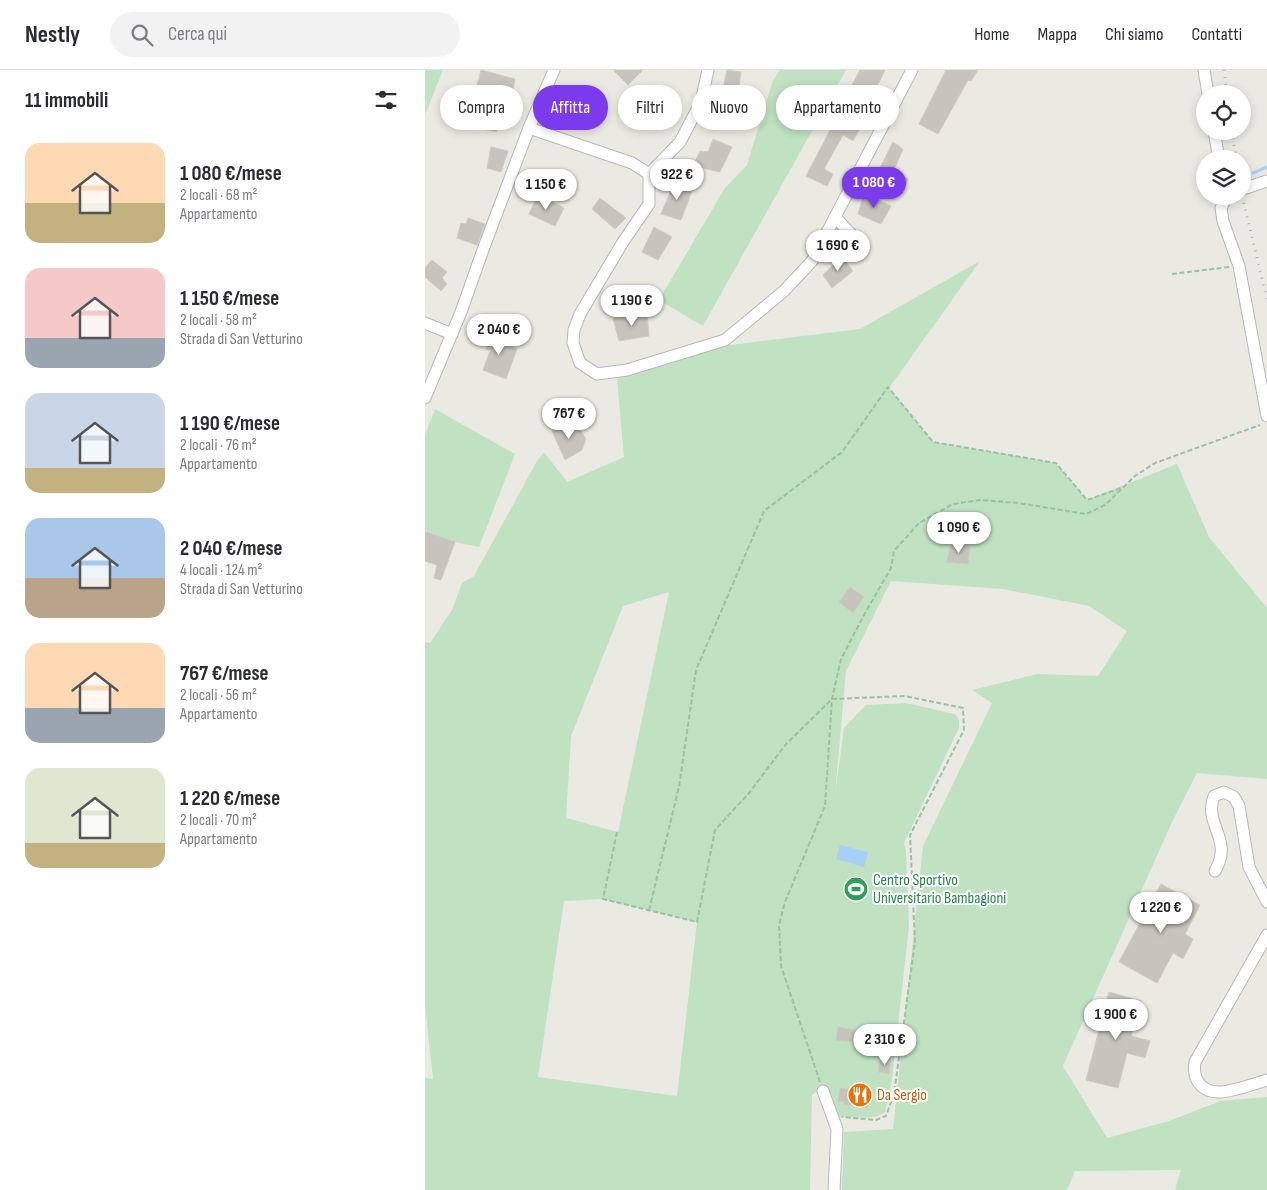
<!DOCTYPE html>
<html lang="it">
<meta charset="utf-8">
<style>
body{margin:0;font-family:"Sofia Sans Condensed",sans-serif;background:#f2f2f3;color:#2b2b33;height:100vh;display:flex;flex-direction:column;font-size:19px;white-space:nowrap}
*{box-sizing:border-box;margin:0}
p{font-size:16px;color:#7c7c81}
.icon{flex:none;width:28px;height:28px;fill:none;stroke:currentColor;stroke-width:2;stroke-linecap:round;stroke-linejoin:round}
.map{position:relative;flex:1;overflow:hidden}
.details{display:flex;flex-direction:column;background:#fff;width:425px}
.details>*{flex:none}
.guide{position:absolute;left:15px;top:15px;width:475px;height:45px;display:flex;gap:10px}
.buttons{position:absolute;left:771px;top:15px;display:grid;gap:10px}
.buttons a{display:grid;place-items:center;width:55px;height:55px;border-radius:50%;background:#fff;box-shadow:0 2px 8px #0003;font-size:25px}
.price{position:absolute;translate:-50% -42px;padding:0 11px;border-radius:18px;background:#fff;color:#222;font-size:16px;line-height:32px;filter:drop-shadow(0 1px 2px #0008)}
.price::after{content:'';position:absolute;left:50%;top:30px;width:15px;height:11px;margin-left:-8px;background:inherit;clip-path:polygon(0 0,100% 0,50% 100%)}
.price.active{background:#7c3aed;color:#fff}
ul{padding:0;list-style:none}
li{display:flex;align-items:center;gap:15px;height:125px;padding:0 25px}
li span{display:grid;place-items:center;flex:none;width:140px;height:100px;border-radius:15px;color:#555}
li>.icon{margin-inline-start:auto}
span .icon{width:60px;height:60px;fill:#fffc;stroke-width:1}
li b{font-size:21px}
h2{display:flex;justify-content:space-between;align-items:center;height:60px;padding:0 25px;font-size:21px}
.tag{padding:0 18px;border-radius:22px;background:#fff;box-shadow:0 2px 8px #0003;font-size:18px;line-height:45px}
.tag.active{background:#7c3aed;color:#fff}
header{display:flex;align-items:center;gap:30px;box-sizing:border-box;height:70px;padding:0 25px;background:#fff;border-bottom:1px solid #e1e1e2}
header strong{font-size:24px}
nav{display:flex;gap:28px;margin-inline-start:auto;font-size:18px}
.search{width:350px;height:45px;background:#f2f2f3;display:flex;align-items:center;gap:12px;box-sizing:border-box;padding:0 18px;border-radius:28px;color:#7c7c81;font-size:19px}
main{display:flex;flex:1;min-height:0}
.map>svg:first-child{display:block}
.green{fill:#c0e1c2;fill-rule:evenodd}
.water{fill:#a7d0f6}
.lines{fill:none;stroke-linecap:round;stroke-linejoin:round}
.stream{stroke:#a7d0f6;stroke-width:3}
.building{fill:#c7c4be;stroke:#cfccc1}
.minor-casing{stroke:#b4b7bb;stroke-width:13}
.path{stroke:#9ac1a7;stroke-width:2;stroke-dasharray:5 2.5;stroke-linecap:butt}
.minor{stroke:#fff;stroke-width:11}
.rail{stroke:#b2b3b3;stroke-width:3;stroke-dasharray:1 6;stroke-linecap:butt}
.labels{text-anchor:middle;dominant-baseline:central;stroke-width:4;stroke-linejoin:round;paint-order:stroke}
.leisure-label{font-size:16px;fill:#27864d;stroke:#fff;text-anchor:start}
.food-label{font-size:16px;fill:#c56008;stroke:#fff;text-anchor:start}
</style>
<header>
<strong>Nestly</strong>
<div class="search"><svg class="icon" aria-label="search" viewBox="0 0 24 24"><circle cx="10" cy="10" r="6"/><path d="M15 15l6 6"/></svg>Cerca qui</div>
<nav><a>Home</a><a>Mappa</a><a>Chi siamo</a><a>Contatti</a></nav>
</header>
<main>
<section class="details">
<h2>11 immobili<svg class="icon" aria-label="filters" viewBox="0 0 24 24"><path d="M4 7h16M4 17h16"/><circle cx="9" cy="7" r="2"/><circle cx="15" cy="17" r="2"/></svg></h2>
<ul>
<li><span style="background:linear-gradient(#ffd9b3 60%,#c2b280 0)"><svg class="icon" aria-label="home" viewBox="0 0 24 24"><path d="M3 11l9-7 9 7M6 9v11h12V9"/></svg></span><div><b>1 080 €/mese</b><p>2 locali · 68 m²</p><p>Appartamento</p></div></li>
<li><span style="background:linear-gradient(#f6c9c9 70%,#9aa5b1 0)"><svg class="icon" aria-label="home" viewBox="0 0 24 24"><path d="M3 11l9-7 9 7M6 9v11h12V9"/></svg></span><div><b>1 150 €/mese</b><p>2 locali · 58 m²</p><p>Strada di San Vetturino</p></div></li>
<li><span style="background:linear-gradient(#c9d6e8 75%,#c2b280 0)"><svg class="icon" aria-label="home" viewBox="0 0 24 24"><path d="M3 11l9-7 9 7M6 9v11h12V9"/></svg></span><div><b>1 190 €/mese</b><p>2 locali · 76 m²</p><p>Appartamento</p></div></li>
<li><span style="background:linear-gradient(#a9c7e8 60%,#b9a48a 0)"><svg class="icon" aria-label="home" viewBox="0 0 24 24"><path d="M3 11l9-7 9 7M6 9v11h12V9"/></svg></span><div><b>2 040 €/mese</b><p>4 locali · 124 m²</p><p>Strada di San Vetturino</p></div></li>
<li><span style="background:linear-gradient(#ffd9b3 65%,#9aa5b1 0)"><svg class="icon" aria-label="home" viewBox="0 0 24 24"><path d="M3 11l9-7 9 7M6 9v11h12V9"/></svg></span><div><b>767 €/mese</b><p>2 locali · 56 m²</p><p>Appartamento</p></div></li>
<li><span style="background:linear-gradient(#dfe7d0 75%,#c2b280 0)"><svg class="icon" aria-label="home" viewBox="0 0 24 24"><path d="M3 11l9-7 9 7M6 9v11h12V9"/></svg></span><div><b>1 220 €/mese</b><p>2 locali · 70 m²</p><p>Appartamento</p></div></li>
</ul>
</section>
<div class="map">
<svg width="842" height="1120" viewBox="0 0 842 1120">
<rect width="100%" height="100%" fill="#ebeae2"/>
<g class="green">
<polygon points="0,0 18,0 0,45"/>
<polygon points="355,0 421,0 278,256 234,230 300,118 322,95 348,10"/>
<path d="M555 191 464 318 508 372 631 393 662 430 752 394 784 467 842 538V709L772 703 747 752 638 996 682 1068 744 1051 795 1031 842 1027V1120H750L756 1100 650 1101 642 1120H417L419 1062 468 1059 498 776 567 633 547 620 612 604 673 606 702 561 664 536 578 519 466 511 421 601 410 725 419 658 441 635 481 633 530 644 534 650V658L479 773 481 782 484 856 467 1010 460 1042C446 1053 425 1043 408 1049L398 1021H392L387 1025 385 1120H0V1008L8 1009 0 935V572L5 573 27 540 37 513 49 506 112 391 119 382 142 412 199 387 192 309 305 275 435 259ZM244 522 193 762 141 748 146 666 198 536ZM178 829 272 852 252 1026 113 1007 139 831Z"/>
<polygon points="10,339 90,384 54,477 30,472 0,460 0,365"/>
</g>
<polygon class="water" points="415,775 443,782 439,797 411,789"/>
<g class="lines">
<polyline class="stream" points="828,103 842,97"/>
</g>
<g class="building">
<polygon points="56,0 90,9 86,28 83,27 71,62 53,58 65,22 51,19"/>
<polygon points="188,0 218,0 203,15"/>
<polygon points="302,0 316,2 314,16 317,17 318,25 312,41 302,40 297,23"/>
<polygon points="435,0 460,0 448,25 427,15"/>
<polygon points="521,0 553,0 546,11 543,10 513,64 494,54"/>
<polygon points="150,22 171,29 164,53 142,46"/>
<polygon points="413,45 435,58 428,71 418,65 399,99 408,104 402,116 381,106"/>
<polygon points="288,69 307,77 295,102 268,96 275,81 283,82"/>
<polygon points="468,72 478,79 469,100 483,109 476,124 449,110"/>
<polygon points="66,77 83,81 76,102 62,98"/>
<polygon points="249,113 268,118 256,150 236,144"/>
<polygon points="439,123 466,136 456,154 433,144"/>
<polygon points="113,125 139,138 130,156 104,144"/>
<polygon points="175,128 201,148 190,159 167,139"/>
<polygon points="43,148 60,154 52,175 32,168 36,153 41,154"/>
<polygon points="229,157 247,167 233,190 217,182"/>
<polygon points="417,186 428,201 407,218 398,205"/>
<polygon points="7,190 22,202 17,208 22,214 16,221 0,207 0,198"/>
<polygon points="222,243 224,266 194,271 188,248"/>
<polygon points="66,263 85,270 83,275 92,279 81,309 58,300 65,281 61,279"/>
<polygon points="145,351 155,360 161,369 157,380 140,390 127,361"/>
<polygon points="0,461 30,472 16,510 9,508 12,495 0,491"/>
<polygon points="545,475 543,494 522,492 525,476"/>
<polygon points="425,517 439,527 428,543 414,532"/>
<polygon points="736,814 775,835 760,864 768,869 758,889 748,883 732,913 694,892"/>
<polygon points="684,922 716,931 706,966 725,971 720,988 702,983 693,1018 661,1010"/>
<polygon points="413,957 430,960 428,972 411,970"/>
<polygon points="455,989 466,990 464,1004 453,1002"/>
<polygon points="415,1018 448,1022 447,1030 444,1030 442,1038 419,1034 419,1032 413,1031"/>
</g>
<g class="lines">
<defs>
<g id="minor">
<polyline points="779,0 783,24"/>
<polyline points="104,58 207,93 224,104 224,134 198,172 155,244 149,260 148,273 155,293 172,304 202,300 300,270 359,221 387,191 487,0"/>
<polyline points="789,61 794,89"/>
<polyline points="224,104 255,72 276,32 283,0"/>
<polyline points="821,118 842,111"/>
<polyline points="802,126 796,138 798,151 814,196 842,346"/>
<polyline points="410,147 426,164 411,180"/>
<polyline points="0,253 27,264"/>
<polyline points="0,328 36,242 59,177 104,58 129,0"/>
<path d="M790 801C809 769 778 755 789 726L799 722 809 727 814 736 824 797 842 832"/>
<path d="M842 865 770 992C767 1010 777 1023 796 1022 810 1021 828 1014 842 1010"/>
<polyline points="398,1021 412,1059 409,1120"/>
</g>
</defs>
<use href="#minor" class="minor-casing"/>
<g class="path">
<polyline points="747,204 804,197"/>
<polyline points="192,762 178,829 272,852 290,760 324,723 361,674 407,629 480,626 538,638 539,660 485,765 490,872 469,1024 461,1046 451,1050 417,1047"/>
<polyline points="224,840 254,717 271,600 339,441 417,382 463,317 508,372 631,393 662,430 696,418"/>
<polyline points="395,1012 356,896 354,855 360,832 400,736 407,629 416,589 439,545 466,498 469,481 494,453 528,434 555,430 593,433 661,444 680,435 710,406 730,393 835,355"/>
</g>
<use href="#minor" class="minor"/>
<g class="rail">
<polyline points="799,0 802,24"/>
<polyline points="807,61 811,89"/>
<polyline points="817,126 842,229"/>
</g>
</g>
<defs>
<symbol id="stadium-disc" viewBox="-11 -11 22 22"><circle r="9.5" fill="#2e9e5b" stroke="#fff"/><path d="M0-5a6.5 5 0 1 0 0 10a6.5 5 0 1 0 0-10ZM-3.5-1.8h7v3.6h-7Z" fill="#fff"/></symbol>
<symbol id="restaurant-disc" viewBox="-11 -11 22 22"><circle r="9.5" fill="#e8710a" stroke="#fff"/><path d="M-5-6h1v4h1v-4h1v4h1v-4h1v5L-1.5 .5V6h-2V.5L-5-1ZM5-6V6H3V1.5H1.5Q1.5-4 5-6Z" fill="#fff"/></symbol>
</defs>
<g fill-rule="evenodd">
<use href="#stadium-disc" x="417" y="805" width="28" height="28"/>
<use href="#restaurant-disc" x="421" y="1011" width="28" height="28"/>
</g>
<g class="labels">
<g class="leisure-label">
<text x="448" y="810">Centro Sportivo<tspan x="448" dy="18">Universitario Bambagioni</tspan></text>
</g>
<g class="food-label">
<text x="452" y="1025">Da Sergio</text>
</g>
</g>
</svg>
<div class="buttons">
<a><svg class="icon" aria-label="locate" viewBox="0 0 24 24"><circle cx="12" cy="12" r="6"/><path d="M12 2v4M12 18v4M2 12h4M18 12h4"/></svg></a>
<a><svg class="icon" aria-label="layers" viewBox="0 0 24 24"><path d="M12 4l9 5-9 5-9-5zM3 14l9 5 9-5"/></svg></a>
</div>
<b class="price" style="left:252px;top:131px">922 €</b>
<b class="price active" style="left:449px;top:139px">1 080 €</b>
<b class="price" style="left:121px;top:141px">1 150 €</b>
<b class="price" style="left:413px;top:202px">1 690 €</b>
<b class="price" style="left:207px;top:257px">1 190 €</b>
<b class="price" style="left:74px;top:286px">2 040 €</b>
<b class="price" style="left:144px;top:370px">767 €</b>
<b class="price" style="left:534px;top:484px">1 090 €</b>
<b class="price" style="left:736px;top:864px">1 220 €</b>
<b class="price" style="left:691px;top:971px">1 900 €</b>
<b class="price" style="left:460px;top:996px">2 310 €</b>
<div class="guide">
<a class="tag">Compra</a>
<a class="tag active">Affitta</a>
<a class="tag">Filtri</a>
<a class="tag">Nuovo</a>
<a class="tag">Appartamento</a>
</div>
</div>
</main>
